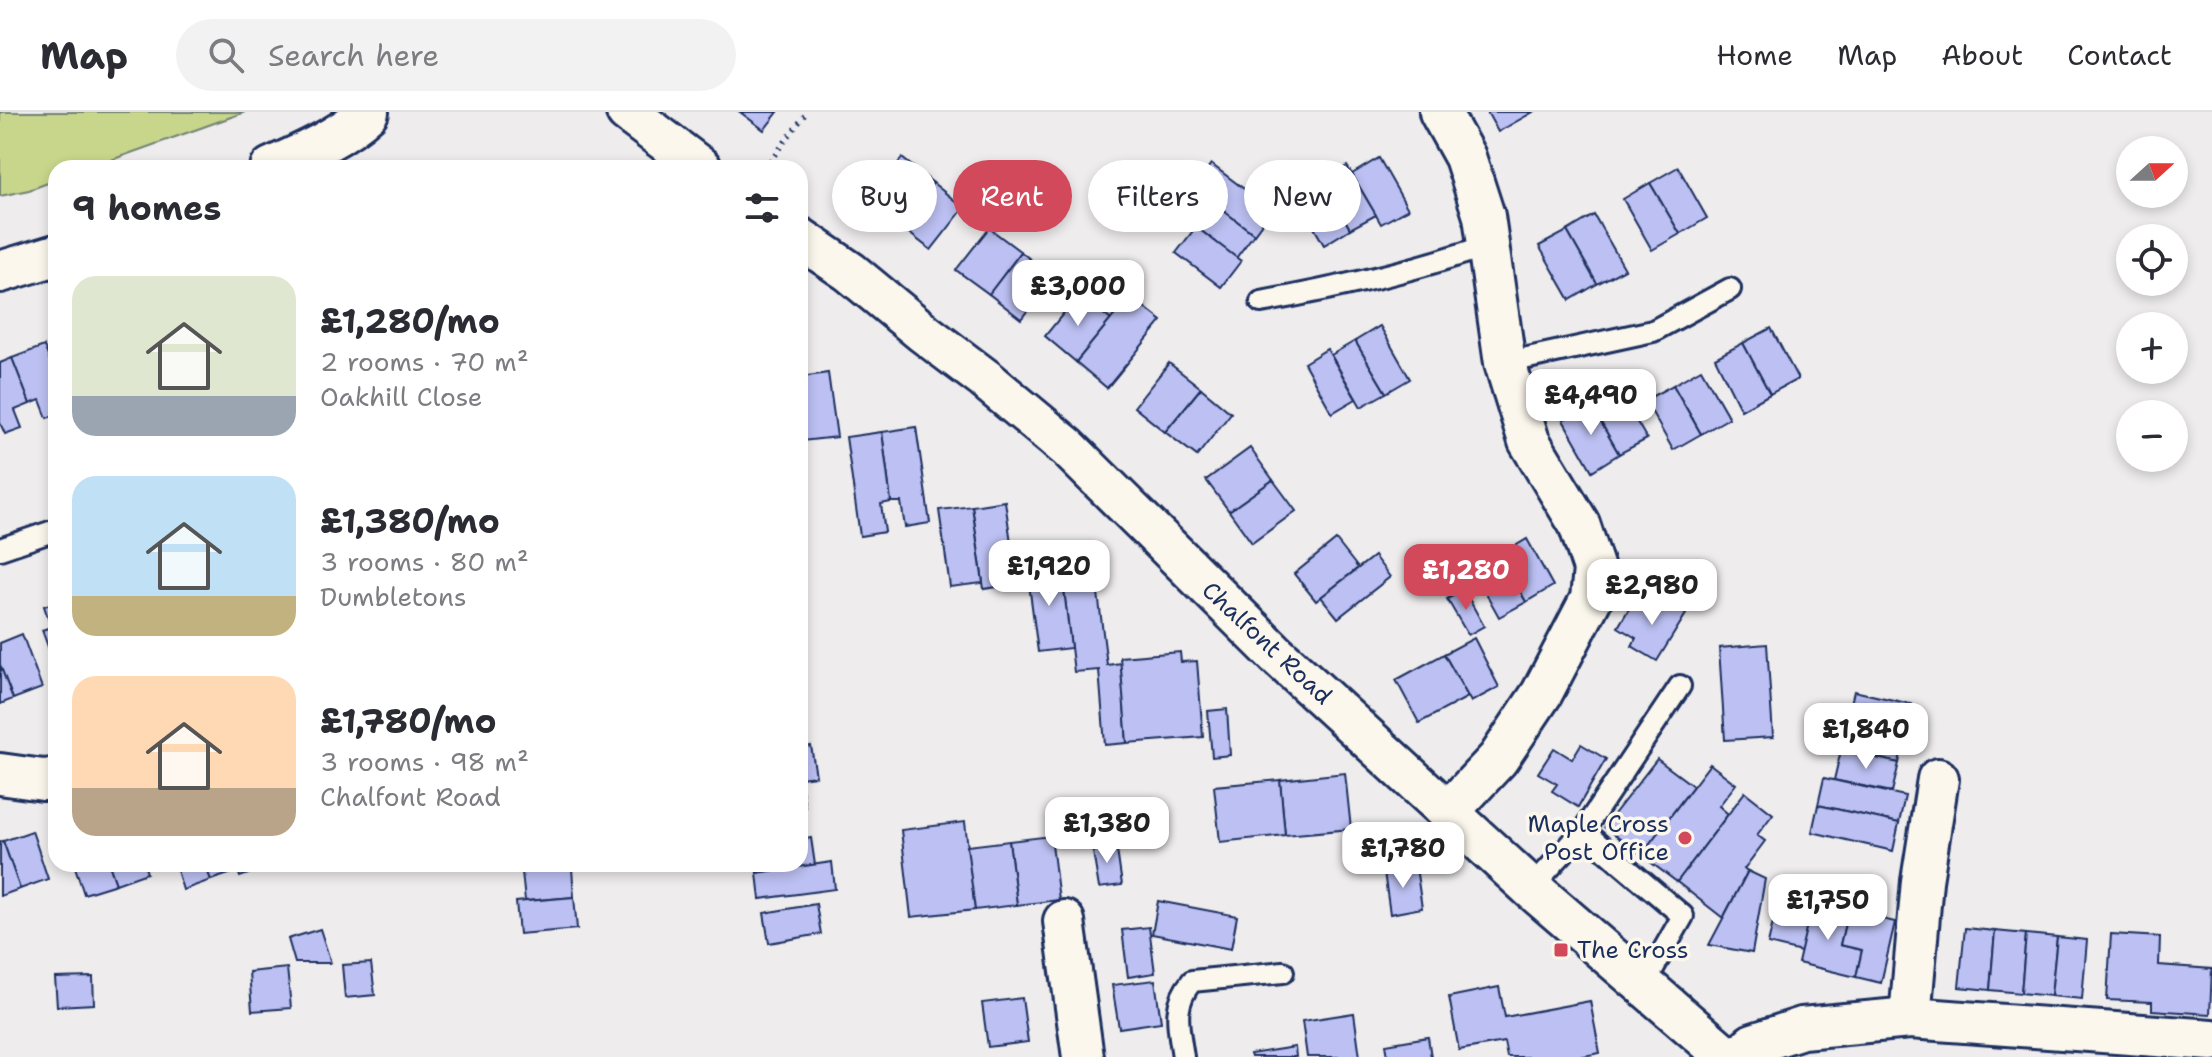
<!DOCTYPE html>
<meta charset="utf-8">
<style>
body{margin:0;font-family:"Shantell Sans",sans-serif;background:#f2f2f3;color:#2b2b33;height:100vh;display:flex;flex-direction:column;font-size:30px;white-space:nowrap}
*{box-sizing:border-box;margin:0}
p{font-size:26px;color:#7c7c81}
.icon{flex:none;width:44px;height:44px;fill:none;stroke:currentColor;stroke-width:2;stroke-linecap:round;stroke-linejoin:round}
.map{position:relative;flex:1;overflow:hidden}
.sheet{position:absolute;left:48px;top:48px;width:760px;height:712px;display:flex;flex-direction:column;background:#fff;border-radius:24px;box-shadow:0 4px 12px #0003}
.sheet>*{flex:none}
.top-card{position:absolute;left:832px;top:48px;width:760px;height:72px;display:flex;gap:16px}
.needle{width:52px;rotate:69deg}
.buttons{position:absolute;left:2116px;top:24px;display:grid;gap:16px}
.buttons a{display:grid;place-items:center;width:72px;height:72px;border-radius:50%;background:#fff;box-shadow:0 4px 12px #0003;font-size:40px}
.price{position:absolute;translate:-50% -68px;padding:0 18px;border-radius:16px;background:#fff;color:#222;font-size:26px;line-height:52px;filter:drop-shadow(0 2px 4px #0008)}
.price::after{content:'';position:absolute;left:50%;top:48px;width:24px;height:18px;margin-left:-12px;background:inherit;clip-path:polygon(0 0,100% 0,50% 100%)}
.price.on{background:#d1495b;color:#fff}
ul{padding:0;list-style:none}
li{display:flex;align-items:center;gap:24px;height:200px;padding:0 24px}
li span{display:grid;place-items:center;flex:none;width:224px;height:160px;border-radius:24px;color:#555}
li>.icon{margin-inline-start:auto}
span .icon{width:96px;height:96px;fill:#fffc;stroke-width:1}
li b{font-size:34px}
h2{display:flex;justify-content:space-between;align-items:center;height:96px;padding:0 24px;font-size:34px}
.tag{padding:0 28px;border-radius:36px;background:#fff;box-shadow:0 4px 12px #0003;font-size:28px;line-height:72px}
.tag.on{background:#d1495b;color:#fff}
header{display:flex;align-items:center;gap:48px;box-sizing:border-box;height:112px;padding:0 40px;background:#fff;border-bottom:2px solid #e1e1e2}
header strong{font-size:38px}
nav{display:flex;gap:44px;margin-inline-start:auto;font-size:28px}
.search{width:560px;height:72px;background:#f2f2f3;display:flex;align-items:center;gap:20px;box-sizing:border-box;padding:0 28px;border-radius:44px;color:#7c7c81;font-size:30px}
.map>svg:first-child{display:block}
.green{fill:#c7d68a;stroke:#718274;stroke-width:2}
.building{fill:#bcc0f2;stroke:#1b2f5e;stroke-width:2}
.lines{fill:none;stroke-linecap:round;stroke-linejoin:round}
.lane-casing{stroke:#1b2f5e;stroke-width:26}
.street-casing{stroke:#1b2f5e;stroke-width:46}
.path{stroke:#1b2f5e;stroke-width:5;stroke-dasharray:2 6;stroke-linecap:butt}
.lane{stroke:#fbf7ec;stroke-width:20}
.street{stroke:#fbf7ec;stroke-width:40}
.poi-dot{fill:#d1495b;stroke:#fbf7ec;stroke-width:3}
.labels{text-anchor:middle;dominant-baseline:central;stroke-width:7;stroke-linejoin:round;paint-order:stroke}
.street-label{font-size:24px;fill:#1b2f5e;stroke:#fbf7ec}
.poi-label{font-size:24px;fill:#1b2f5e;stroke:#fbf7ec;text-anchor:end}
</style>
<header>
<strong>Map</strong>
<div class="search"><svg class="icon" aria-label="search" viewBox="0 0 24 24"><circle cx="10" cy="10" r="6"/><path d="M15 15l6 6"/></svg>Search here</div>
<nav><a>Home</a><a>Map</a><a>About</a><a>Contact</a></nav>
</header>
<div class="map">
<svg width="2212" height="945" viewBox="0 0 2212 945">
<rect width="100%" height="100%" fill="#eeeced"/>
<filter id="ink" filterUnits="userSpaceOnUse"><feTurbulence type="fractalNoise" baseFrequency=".0125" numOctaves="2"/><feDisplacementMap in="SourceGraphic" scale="16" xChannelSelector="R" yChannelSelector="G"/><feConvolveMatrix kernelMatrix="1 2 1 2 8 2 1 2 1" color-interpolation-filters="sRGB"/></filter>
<g filter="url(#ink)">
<polygon class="green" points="0,0 245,0 89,56 56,56 56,68 29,78 0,84"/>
<g class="building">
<polygon points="740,0 778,0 764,18"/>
<polygon points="1487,0 1533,0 1498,20"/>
<polygon points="902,46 933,71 900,114 869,90"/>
<polygon points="1379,46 1408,97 1381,112 1352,62"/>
<polygon points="1211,52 1272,98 1254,122 1193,76"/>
<polygon points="1347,54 1376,103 1350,117 1322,68"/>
<polygon points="1678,55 1707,106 1680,122 1650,71"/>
<polygon points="1119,58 1143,76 1124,101 1101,83"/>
<polygon points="1322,68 1350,117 1324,133 1296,84"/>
<polygon points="933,71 964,96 931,138 900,114"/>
<polygon points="1650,71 1680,122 1652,138 1623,87"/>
<polygon points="1208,87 1254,122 1236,146 1190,110"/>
<polygon points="1594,103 1625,157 1597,172 1567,119"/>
<polygon points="1196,115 1241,149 1221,175 1176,141"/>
<polygon points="989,116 1021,140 989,182 956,158"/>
<polygon points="1567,119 1597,172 1570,188 1539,134"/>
<polygon points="1021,140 1053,165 1021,207 989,182"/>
<polygon points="1079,182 1111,208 1076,250 1045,224"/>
<polygon points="1130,184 1162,209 1107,276 1076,250"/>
<polygon points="1380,214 1410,267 1386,281 1355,229"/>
<polygon points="1771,216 1798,267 1770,282 1743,231"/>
<polygon points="1355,229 1386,281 1361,295 1331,243"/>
<polygon points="1743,231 1770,282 1741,298 1715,246"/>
<polygon points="44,234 56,264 56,303 47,306 40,288 30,292 12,246"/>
<polygon points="1327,237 1356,287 1332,301 1304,251"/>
<polygon points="12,246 30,292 15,298 22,316 5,322 0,311 0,251"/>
<polygon points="1169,251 1201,276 1165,320 1134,295"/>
<polygon points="1701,257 1729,306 1701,322 1673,273"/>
<polygon points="828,261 837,325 802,329 800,310 800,265"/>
<polygon points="1673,273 1701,322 1673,338 1645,288"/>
<polygon points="1201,276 1231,301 1197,344 1165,320"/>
<polygon points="1617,276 1647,327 1619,342 1590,292"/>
<polygon points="1590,292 1619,342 1592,359 1563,308"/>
<polygon points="916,315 930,411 905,415 901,390 891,390 882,320"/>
<polygon points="882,320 891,390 881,392 885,420 860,424 846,325"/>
<polygon points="1250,336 1273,368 1229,399 1206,368"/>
<polygon points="1273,368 1296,399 1252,431 1229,399"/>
<polygon points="1005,389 1017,472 984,477 972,394"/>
<polygon points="972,394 983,471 950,475 939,398"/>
<polygon points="1527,427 1553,474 1526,490 1500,443"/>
<polygon points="1336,428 1358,456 1316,489 1294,462"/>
<polygon points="1500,443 1526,490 1499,505 1473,458"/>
<polygon points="1374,444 1390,465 1338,506 1321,485"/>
<polygon points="1094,449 1107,553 1121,551 1127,631 1105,633 1099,558 1074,560 1061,453"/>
<polygon points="1061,453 1071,536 1038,540 1027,457"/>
<polygon points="1464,478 1484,514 1468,523 1447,487"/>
<polygon points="1661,486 1686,502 1657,549 1632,534 1636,526 1618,515 1633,490 1652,502"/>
<polygon points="56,490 56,557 42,518 51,515 44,494"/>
<polygon points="22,522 42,576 13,587 0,553 0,531"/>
<polygon points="1474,526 1499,575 1471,590 1444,542"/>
<polygon points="1767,532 1773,625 1725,628 1719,536"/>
<polygon points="1180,540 1181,550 1197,549 1203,625 1127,631 1120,545"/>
<polygon points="1444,542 1468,585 1419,611 1396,568"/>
<polygon points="0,553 13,587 0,592"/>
<polygon points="1854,579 1911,592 1905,622 1847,608"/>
<polygon points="1227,597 1230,643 1212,645 1208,599"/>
<polygon points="1847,608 1905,622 1899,651 1841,638"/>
<polygon points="1581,632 1606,647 1578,695 1552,679 1557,672 1538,661 1554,636 1572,647"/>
<polygon points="811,634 816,664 800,666 800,636"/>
<polygon points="1841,638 1899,651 1892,680 1834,668"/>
<polygon points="1657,647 1693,674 1641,743 1604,715"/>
<polygon points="1710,652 1736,672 1719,694 1728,702 1677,770 1641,743"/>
<polygon points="1345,661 1351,717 1285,723 1280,668"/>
<polygon points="800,666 805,695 800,695"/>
<polygon points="1824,666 1905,684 1899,711 1818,693"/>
<polygon points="1280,668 1285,723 1220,730 1214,674"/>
<polygon points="1745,680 1773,702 1757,723 1765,729 1744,757 1748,759 1723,806 1677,770"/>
<polygon points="1818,693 1899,711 1893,739 1812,720"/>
<polygon points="965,710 975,798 911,805 901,718"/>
<polygon points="32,719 48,767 20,777 3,729"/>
<polygon points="1051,724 1059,788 1017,793 1009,729"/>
<polygon points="811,726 815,753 757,761 756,752 800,752 800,728"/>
<polygon points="3,729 20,777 0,784 0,730"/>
<polygon points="1009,729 1017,793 975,798 967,734"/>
<polygon points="1116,731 1122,773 1099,776 1092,734"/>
<polygon points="832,750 835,777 760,787 757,761"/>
<polygon points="74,752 109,752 116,772 84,782"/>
<polygon points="109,752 144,752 147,761 116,772"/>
<polygon points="175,752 205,752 211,768 183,778"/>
<polygon points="205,752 236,752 238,759 211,768"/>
<polygon points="236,752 264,752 265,756 240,765"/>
<polygon points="521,752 571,752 572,756 522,760"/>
<polygon points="1416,755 1422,796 1390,802 1384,760"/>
<polygon points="572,756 574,785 525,789 522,760"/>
<polygon points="1748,759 1765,767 1752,841 1709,833"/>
<polygon points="1783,767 1817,775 1801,840 1768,832"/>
<polygon points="574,785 577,817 519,822 516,790"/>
<polygon points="1158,789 1237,804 1231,837 1152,822"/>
<polygon points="1812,791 1848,799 1840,833 1862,838 1856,865 1798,851"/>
<polygon points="816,792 821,822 769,831 764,801"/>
<polygon points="1848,799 1895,810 1881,871 1856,865 1862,838 1840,833"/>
<polygon points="1149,815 1155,861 1128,865 1122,818"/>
<polygon points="1965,816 1995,819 1990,878 1959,875"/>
<polygon points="320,817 331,851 295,851 288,827"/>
<polygon points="1995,819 2026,822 2021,881 1990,878"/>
<polygon points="2026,822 2057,825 2051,884 2021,881"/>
<polygon points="2111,822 2160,825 2159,853 2212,857 2210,902 2152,898 2152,890 2107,888"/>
<polygon points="2057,825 2087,828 2082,887 2051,884"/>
<polygon points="371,851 375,883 345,886 342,853"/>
<polygon points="287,856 291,896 252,899 249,860"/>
<polygon points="93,865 94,892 57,894 55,866"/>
<polygon points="1155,868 1161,910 1119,916 1112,873"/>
<polygon points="1499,875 1505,905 1590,889 1600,941 1578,945 1507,945 1504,930 1459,938 1449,885"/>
<polygon points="1022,886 1028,930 988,935 982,891"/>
<polygon points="1354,901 1360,945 1307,945 1302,909"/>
<polygon points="1428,925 1431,945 1388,945 1386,932"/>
<polygon points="1295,935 1296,945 1251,945 1250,942"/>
</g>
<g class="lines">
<defs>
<g id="lane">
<path d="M1261 190C1338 176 1415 159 1488 133"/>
<polyline points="1505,251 1653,219 1730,177"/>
<polyline points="0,437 56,418"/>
<polyline points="1583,719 1683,804 1643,874"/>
<polyline points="1531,776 1583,719 1680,574"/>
<path d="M1183 945C1179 916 1171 894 1192 869L1283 860"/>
</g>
<g id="street">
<polyline points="627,0 701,56"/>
<polyline points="1440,0 1465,45 1484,104 1505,251 1529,329 1579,412 1594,457 1591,487 1542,581 1498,647 1448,700"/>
<path d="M271 56C304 41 341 25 368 0"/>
<polyline points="800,126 850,160 924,221 985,267 1068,336 1277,543 1531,776 1727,945"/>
<polyline points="0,160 56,143"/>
<polyline points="0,662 43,668 56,667"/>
<polyline points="1064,809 1083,945"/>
<polyline points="1910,906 1922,769 1938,667"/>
<polyline points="1738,945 1753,932 1802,916 1910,906 2212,928"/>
</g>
</defs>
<use href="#lane" class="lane-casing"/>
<use href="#street" class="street-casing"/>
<polyline class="path" points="765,56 807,0"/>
<use href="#lane" class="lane"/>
<use href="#street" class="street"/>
</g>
</g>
<g class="poi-dot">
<circle cx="1685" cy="726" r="8"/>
<rect x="1553" y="830" width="16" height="16" rx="4"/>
</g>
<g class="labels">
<g class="street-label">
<text transform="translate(1267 531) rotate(43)">Chalfont Road</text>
</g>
<g class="poi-label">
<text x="1669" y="712">Maple Cross<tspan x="1669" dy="28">Post Office</tspan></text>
<text x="1577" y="838" text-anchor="start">The Cross</text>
</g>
</g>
</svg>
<div class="buttons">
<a><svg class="needle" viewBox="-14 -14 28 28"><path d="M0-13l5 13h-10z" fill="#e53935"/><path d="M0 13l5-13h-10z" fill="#7c7c81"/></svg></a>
<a><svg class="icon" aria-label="locate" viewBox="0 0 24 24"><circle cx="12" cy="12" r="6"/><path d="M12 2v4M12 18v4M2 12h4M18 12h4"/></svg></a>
<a>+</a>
<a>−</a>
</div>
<b class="price" style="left:1078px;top:216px">£3,000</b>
<b class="price" style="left:1591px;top:325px">£4,490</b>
<b class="price" style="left:1049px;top:496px">£1,920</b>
<b class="price on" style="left:1466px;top:500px">£1,280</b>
<b class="price" style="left:1652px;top:515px">£2,980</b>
<b class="price" style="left:1866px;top:659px">£1,840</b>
<b class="price" style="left:1107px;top:753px">£1,380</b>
<b class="price" style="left:1403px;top:778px">£1,780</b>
<b class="price" style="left:1828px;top:830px">£1,750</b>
<div class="top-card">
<a class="tag">Buy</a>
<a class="tag on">Rent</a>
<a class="tag">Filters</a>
<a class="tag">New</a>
</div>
<section class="sheet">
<h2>9 homes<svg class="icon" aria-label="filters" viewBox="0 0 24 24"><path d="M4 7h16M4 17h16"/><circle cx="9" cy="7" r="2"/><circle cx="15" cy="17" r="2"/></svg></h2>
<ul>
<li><span style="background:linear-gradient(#dfe7d0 75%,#9aa5b1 0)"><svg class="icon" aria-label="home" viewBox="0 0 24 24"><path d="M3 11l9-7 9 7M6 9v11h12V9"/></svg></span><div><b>£1,280/mo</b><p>2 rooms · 70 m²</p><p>Oakhill Close</p></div></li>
<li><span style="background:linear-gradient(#bfe0f5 75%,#c2b280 0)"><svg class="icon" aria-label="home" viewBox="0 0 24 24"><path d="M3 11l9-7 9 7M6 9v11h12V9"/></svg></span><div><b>£1,380/mo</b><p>3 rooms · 80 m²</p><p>Dumbletons</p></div></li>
<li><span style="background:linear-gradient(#ffd9b3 70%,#b9a48a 0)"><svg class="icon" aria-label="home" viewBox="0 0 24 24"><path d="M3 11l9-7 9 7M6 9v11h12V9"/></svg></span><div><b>£1,780/mo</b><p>3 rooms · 98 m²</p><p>Chalfont Road</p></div></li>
</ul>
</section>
</div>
